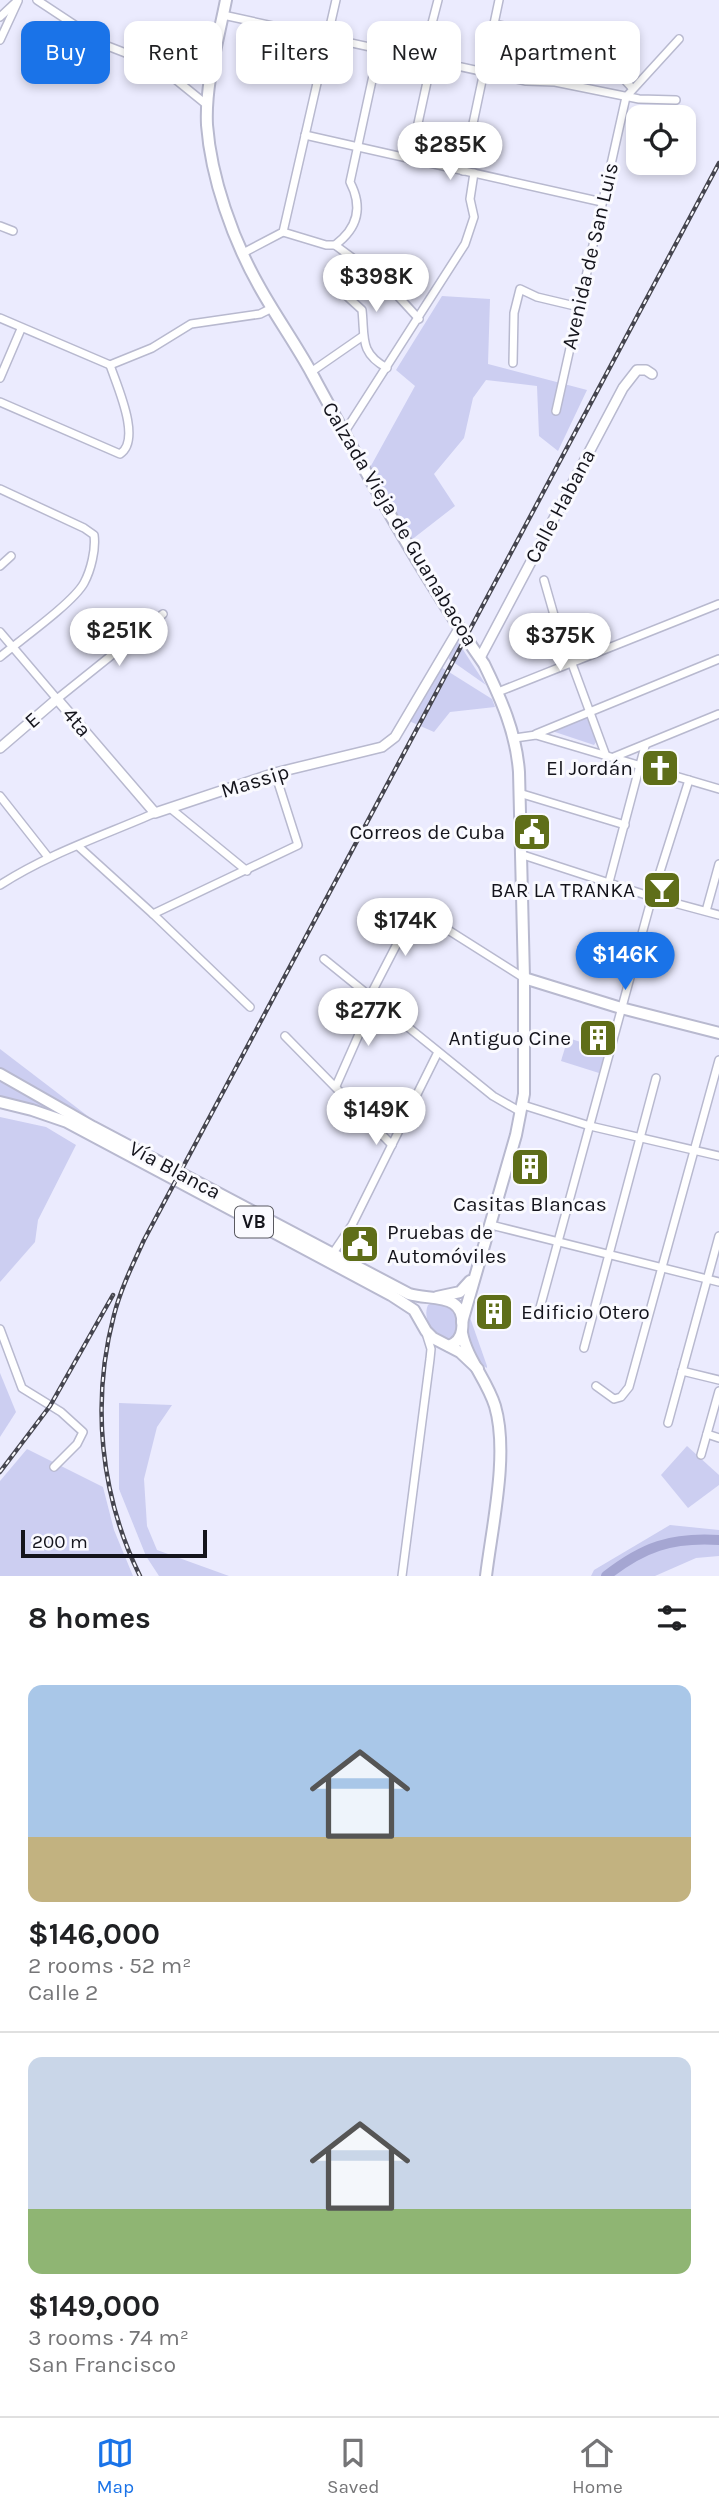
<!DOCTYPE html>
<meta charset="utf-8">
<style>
body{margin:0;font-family:Karla,sans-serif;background:#f6f6f6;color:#202124;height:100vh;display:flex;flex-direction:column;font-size:26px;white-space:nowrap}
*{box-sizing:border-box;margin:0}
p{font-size:23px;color:#757577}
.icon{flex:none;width:38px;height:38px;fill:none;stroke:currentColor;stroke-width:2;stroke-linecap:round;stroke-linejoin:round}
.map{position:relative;height:1576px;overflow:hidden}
.panel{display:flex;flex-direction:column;background:#fff;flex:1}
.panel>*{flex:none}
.guide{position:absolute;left:21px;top:21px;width:677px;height:63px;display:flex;gap:14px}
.fabs{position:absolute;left:626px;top:105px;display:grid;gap:14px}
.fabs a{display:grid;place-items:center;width:70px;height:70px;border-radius:14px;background:#fff;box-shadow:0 4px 10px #0003;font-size:35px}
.scale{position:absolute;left:21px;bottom:18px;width:186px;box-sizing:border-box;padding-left:7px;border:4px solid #14141c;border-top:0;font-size:19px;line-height:24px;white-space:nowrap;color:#14141c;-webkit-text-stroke:5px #fafaff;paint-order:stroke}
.price{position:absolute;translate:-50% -60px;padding:0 16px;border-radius:24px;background:#fff;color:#222;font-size:23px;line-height:46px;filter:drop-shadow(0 2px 4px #0008)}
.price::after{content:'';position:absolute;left:50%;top:42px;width:21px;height:16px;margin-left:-10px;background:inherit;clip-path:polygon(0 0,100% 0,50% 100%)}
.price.selected{background:#1a73e8;color:#fff}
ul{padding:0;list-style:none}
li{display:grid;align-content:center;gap:14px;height:371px;padding:0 28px}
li+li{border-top:2px solid #e0e0e0}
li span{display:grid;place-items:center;height:217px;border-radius:14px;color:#555}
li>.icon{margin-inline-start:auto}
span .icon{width:126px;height:126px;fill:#fffc;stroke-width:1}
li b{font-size:30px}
h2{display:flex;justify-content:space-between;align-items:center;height:84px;padding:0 28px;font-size:30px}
.tag{padding:0 24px;border-radius:14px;background:#fff;box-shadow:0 4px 10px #0003;font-size:24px;line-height:63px}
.tag.selected{background:#1a73e8;color:#fff}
.tab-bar{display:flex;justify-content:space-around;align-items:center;height:98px;border-top:2px solid #e0e0e0;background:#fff;font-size:19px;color:#757577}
.tab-bar a{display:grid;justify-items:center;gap:4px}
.tab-bar .selected{color:#1a73e8}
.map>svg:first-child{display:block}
.green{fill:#cccef1}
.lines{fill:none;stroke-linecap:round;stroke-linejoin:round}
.river{stroke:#a5a6d2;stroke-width:10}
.minor-casing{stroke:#b8b9cf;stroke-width:10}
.tertiary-casing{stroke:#b8b9cf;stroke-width:12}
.secondary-casing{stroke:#b8b9cf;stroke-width:14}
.primary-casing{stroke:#b8b9cf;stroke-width:14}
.minor{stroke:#fff;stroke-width:7}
.tertiary{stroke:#fff;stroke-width:9}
.secondary{stroke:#fff;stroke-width:10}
.primary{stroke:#fff;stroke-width:10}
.rail-casing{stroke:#45454f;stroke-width:4.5}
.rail{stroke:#fafaff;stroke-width:2;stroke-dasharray:5;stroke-linecap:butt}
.labels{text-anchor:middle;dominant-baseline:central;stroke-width:6;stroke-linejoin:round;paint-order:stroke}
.shield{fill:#fafaff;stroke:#595960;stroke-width:2}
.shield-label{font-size:19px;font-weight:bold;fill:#14141c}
.street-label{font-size:21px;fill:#14141c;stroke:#fafaff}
.poi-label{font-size:21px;fill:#14141c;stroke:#fafaff;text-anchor:end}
</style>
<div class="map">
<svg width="719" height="1576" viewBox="0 0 719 1576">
<rect width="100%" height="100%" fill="#ebebfe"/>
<g class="green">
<polygon points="442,296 490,299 488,364 587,390 558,451 539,436 537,386 486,380 473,398 464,438 434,474 455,506 410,541 408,533 367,473 415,386 396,370"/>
<polygon points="456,639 486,685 449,659 450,651"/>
<polygon points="441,667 492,699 495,707 450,712 434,732 409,721"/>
<polygon points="587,717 596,742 594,745 552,731"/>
<polygon points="568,1038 606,1050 599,1073 561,1061"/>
<polygon points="0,1049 89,1117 0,1068"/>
<polygon points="0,1081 54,1110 0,1098"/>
<polygon points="0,1117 46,1127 76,1145 38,1220 35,1242 0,1282"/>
<path d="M438 1300C456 1311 463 1318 454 1339 437 1343 421 1320 428 1305Z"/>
<path d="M467 1309 487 1366V1368C467 1358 466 1328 467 1309Z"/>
<polygon points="0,1373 16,1412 0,1437"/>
<polygon points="119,1403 172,1405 157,1427 144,1479 147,1526 157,1550 229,1576 159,1576 146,1556 119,1489"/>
<polygon points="687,1446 719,1475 719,1485 688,1508 661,1475"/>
<polygon points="27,1449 103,1487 114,1530 133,1576 0,1576 0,1481"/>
<polygon points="670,1525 719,1530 719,1556 696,1558 655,1576 591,1576 594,1570"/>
</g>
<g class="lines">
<path class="river" d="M606 1576C643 1547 671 1537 719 1540"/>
<defs>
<g id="minor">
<polyline points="37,0 105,45 159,66 207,105"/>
<polyline points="223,15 526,81 555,82 639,99 676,100"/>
<polyline points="0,17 15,3"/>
<polyline points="494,24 592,44 632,88"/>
<polyline points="0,40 18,1"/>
<polyline points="423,58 438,0"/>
<polyline points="305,135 602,202"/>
<polyline points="410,160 432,59"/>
<polyline points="463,171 499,0"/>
<polyline points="0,226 13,231"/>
<polyline points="283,232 326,245 335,245 385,282 419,319"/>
<path d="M335 245C358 228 363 207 350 182L379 48"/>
<polyline points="243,253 283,232 336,0"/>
<path d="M338 288 362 310C365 337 359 353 387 368"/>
<polyline points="0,318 110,365 152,348 191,324 260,314 272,308"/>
<polyline points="513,363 514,313 520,289 537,297 579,307"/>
<polyline points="311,372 363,336"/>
<polyline points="0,378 21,329"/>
<path d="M0 402 120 454C142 440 117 386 110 365"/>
<polyline points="556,411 626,97 679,39"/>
<polyline points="344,433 465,244 474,217 470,199 474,173"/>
<path d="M0 489 84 528 94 535C96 549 91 570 84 583 73 603 19 641 0 657"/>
<polyline points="0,566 11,556"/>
<polyline points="544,580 554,615 606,756"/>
<polyline points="0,632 57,699 163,614"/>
<polyline points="498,692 719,604"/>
<polyline points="536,734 719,659"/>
<polyline points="515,738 536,735 719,789"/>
<polyline points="614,757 719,714"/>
<polyline points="519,793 625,825"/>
<polyline points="0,796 48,857"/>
<polyline points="170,808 247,871"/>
<polyline points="78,846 153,914 250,1007"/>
<polyline points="520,854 652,897 719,915"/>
<polyline points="609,882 645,746"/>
<path d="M0 885C48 854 102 836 155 813"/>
<polyline points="706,911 719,864"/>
<polyline points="153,914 298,845 275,773"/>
<polyline points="324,959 493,1096 521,1112"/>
<polyline points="371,994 415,909 524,978"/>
<polyline points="285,1036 392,1145"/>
<polyline points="336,1086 375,998"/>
<polyline points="523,1105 590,1126 719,1156"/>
<polyline points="491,1225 719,1282"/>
<polyline points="333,1253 352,1225 438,1052"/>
<polyline points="538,1315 652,897 689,780"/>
<polyline points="0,1329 22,1388 61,1412 83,1432 77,1444 54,1467"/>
<polyline points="584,1348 656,1078"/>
<polyline points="682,1371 719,1380"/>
<polyline points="596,1386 614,1399 621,1397 629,1387 719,1060"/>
<polyline points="668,1423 719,1236"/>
<polyline points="707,1434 719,1438"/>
<polyline points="701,1455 719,1391"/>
<polyline points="402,1576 430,1359 431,1349 426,1333"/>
</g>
<g id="tertiary">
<polyline points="480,658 623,388 637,370 646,370 652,374"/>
<polyline points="0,748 57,699 155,813 275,773 382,747 395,737 460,627"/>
</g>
<g id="secondary">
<path d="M226 0C218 41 205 84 207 125 211 178 233 240 259 286 275 315 295 343 311 372 365 471 419 571 484 664 501 699 516 732 519 772L524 978V1094L516 1135 462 1322"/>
<polyline points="524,978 621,1008 719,1033"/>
<polyline points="437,1297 460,1292 470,1281"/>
</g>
<g id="primary">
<path d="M0 1074 93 1127 409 1294C431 1301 467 1291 462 1330 461 1338 457 1343 449 1346"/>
<polyline points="0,1102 32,1110 67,1122 391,1295 414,1310 426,1331 433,1338 460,1352 478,1369"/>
<path d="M462 1333C467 1359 487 1380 495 1406 509 1454 492 1526 486 1576"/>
</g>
</defs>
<use href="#minor" class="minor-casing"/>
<use href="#tertiary" class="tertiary-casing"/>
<use href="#secondary" class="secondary-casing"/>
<use href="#primary" class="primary-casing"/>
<use href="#minor" class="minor"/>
<use href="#tertiary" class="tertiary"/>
<use href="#secondary" class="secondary"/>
<use href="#primary" class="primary"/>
<defs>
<g id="rail">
<polyline points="0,1472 50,1406 113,1295"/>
<path d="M140 1576C100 1495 91 1402 114 1315 121 1288 133 1264 144 1240L719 163"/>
</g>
</defs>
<use href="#rail" class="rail-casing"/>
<use href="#rail" class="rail"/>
</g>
<defs>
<symbol id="church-square" viewBox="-11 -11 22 22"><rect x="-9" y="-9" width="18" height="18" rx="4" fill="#5f6e19" stroke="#fafaff"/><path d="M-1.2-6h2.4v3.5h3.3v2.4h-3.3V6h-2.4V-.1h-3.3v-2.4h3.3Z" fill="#fff"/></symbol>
<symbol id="civic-square" viewBox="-11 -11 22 22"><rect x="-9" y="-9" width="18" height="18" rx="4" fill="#5f6e19" stroke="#fafaff"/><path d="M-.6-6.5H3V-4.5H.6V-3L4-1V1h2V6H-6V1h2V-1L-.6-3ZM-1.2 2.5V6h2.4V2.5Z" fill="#fff"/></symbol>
<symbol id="bar-square" viewBox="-11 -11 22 22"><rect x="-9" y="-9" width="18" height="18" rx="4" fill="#5f6e19" stroke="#fafaff"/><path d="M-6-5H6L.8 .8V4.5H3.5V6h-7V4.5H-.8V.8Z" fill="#fff"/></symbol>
<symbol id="building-square" viewBox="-11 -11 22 22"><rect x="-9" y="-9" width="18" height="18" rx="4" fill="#5f6e19" stroke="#fafaff"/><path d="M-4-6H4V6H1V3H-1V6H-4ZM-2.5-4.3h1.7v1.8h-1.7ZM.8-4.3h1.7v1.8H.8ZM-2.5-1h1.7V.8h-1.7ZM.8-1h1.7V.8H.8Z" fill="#fff"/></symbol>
</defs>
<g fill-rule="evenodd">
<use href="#church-square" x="638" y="746" width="44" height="44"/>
<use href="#civic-square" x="510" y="810" width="44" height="44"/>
<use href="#bar-square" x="640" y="868" width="44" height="44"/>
<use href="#building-square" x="576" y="1016" width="44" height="44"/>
<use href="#building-square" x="508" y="1145" width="44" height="44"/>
<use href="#civic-square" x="338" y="1222" width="44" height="44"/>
<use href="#building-square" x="472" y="1290" width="44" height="44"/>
</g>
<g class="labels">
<rect class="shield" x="235" y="1206.5" width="38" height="31" rx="5"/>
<g class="shield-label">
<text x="254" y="1222">VB</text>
</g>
<g class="street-label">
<text transform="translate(590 256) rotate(-77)">Avenida de San Luis</text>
<text transform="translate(560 506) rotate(-62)">Calle Habana</text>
<text transform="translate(400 524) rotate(59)">Calzada Vieja de Guanabacoa</text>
<text transform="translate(32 720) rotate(-41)">E</text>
<text transform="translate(77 722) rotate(49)">4ta</text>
<text transform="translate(255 781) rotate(-17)">Massip</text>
<text transform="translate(175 1170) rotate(28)">Vía Blanca</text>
</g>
<g class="poi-label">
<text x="633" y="768">El Jordán</text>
<text x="505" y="832">Correos de Cuba</text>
<text x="635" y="890">BAR LA TRANKA</text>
<text x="571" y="1038">Antiguo Cine</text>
<text x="530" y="1204" text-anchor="middle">Casitas Blancas</text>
<text x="387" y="1232" text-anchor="start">Pruebas de<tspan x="387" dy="24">Automóviles</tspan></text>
<text x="521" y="1312" text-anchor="start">Edificio Otero</text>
</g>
</g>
</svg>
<div class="fabs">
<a><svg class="icon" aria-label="locate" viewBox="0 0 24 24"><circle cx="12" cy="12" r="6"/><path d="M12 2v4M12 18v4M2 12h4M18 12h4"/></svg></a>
</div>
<div class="scale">200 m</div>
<b class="price" style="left:450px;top:182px">$285K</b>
<b class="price" style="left:376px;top:314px">$398K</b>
<b class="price" style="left:119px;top:668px">$251K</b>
<b class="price" style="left:560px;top:673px">$375K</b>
<b class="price" style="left:405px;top:958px">$174K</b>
<b class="price selected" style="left:625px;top:992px">$146K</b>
<b class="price" style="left:368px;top:1048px">$277K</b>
<b class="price" style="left:376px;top:1147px">$149K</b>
<div class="guide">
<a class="tag selected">Buy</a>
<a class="tag">Rent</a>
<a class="tag">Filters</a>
<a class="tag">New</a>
<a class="tag">Apartment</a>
</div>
</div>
<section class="panel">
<h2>8 homes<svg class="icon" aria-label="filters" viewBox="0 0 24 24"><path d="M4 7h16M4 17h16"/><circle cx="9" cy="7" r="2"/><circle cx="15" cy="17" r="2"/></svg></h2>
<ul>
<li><span style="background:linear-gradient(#a9c7e8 70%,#c2b280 0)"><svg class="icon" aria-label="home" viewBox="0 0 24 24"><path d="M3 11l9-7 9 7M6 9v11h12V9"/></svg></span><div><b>$146,000</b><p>2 rooms · 52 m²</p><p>Calle 2</p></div></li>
<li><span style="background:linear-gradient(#c9d6e8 70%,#8fb573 0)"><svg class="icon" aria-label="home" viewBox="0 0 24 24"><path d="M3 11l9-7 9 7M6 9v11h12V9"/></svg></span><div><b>$149,000</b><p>3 rooms · 74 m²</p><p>San Francisco</p></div></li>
</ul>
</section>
<nav class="tab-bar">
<a class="selected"><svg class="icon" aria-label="map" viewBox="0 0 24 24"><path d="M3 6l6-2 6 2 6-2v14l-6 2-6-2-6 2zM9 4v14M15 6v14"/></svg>Map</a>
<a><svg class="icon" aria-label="saved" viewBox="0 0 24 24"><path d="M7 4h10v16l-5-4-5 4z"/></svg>Saved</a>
<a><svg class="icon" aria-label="home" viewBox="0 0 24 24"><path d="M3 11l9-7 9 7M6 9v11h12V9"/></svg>Home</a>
</nav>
